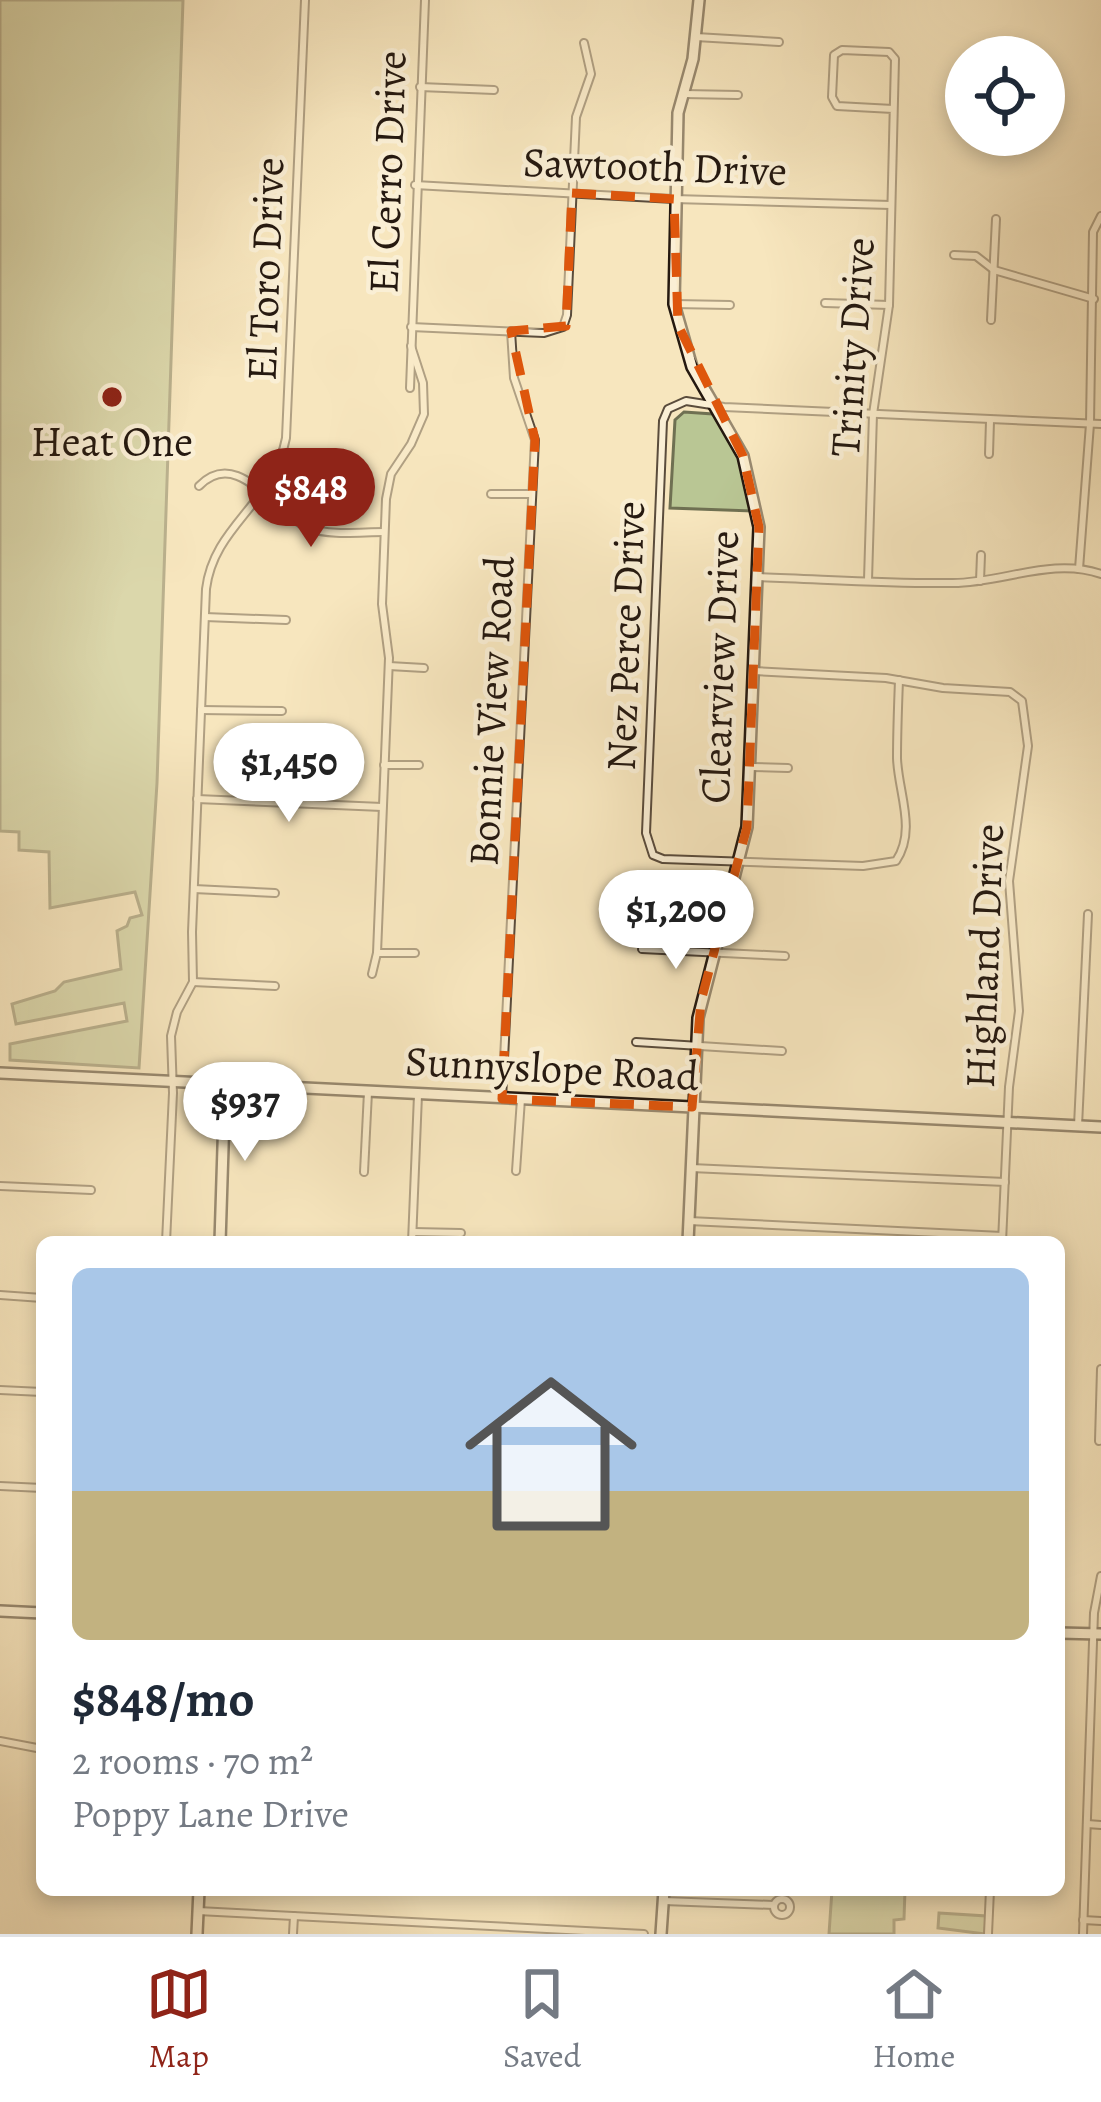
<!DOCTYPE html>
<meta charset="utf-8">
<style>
body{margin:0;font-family:Alegreya,serif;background:#f2f2f3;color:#1f2937;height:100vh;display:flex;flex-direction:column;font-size:45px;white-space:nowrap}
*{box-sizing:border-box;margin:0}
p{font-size:39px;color:#747a83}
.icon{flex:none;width:66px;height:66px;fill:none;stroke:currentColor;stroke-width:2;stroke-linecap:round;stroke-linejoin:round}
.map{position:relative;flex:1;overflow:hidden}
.side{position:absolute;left:36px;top:1236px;width:1029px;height:660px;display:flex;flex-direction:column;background:#fff;border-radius:18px;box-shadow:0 6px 18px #0003}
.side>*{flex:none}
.controls{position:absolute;left:945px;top:36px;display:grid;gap:24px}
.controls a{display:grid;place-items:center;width:120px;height:120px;border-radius:50%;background:#fff;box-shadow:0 6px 18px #0003;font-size:60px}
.price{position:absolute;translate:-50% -102px;padding:0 27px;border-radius:42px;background:#fff;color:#222;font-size:39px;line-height:78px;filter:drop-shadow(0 3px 6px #0008)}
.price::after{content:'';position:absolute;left:50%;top:72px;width:36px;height:27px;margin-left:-18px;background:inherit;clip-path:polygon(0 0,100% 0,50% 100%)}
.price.on{background:#8f2418;color:#fff}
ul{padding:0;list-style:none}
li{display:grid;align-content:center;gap:24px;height:636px;padding:0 36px}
li span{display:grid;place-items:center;height:372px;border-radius:18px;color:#555}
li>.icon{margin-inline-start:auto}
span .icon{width:216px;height:216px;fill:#fffc;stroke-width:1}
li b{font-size:51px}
.tab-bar{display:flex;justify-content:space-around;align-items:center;height:168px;border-top:3px solid #e0e1e3;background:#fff;font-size:33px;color:#747a83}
.tab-bar a{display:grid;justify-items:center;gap:6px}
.tab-bar .on{color:#8f2418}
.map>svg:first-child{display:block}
.green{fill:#b9c694;stroke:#6f7052;stroke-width:3}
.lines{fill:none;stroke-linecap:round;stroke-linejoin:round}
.street-casing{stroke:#5a4c3c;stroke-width:10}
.secondary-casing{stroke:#251910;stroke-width:14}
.street{stroke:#faefd5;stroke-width:6}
.secondary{stroke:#faefd5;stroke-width:9}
.marked{fill:none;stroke:#de560c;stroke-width:9;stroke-dasharray:24 15;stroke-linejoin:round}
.poi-dot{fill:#8f2418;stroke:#faefd5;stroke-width:4.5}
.labels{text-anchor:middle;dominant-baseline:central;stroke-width:9;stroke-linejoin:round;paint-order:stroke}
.street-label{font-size:42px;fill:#251910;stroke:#faefd5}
.poi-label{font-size:42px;fill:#251910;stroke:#faefd5}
</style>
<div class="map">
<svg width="1101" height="1934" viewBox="0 0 1101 1934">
<rect width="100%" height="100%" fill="#f7e6be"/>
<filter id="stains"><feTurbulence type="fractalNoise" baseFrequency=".00167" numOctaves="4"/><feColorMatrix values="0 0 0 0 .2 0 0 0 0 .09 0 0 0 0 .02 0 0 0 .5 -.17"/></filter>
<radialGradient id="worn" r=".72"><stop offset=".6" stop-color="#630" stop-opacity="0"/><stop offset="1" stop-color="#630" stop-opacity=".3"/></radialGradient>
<g class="green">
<polygon points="0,0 183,0 157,783 139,1068 10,1060 10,1044 127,1021 124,1003 16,1024 12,1004 55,991 64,982 121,969 117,931 127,926 130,918 142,915 135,892 50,908 49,852 19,850 19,832 0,831"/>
<path d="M684 412 713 414C735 441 749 477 752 511L670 508 675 420Z"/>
<polygon points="832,1890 905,1890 904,1919 894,1920 894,1934 829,1934"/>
<polygon points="939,1913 986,1916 985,1934 938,1928"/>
</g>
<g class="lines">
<defs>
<g id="street">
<polyline points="696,37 779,42"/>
<polyline points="420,87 494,90"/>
<polyline points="684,94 738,95"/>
<polyline points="415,185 674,199 891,205"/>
<polyline points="954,255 976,256 994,270 1094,299"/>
<polyline points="825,303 889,305"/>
<polyline points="674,304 730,305"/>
<polyline points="991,320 996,219"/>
<polyline points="411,327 544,333 563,327 567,315 576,117 591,74 584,43"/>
<polyline points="410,388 425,0"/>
<polyline points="989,454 990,421"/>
<path d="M199 486C238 446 273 513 309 528 331 536 360 532 384 532"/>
<polyline points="491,494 531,494"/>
<polyline points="1079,569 1090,424 1093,232 1101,216"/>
<path d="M757 577C822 579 888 584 953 583 1003 583 1052 557 1101 574"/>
<polyline points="868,580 873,414 889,305 895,59 889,52 842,50 834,55 832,97 837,106 893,109"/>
<polyline points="980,581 981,555"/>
<polyline points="205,617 286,620"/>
<polyline points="389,666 424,668"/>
<polyline points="754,671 886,678 943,688 1010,692 1022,701 1028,746 1009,881 1019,1011 1009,1087 1002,1242"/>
<path d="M899 680C898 706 897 732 897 758 898 792 917 830 896 861L863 866 663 859 653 855 646 833 663 421 668 409 686 401 724 407 1101 424"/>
<polyline points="201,710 282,711"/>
<polyline points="384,765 419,765"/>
<polyline points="751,767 788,768"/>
<polyline points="197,799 382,807"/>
<polyline points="194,889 275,893"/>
<polyline points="642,949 785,956"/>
<polyline points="377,953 415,953"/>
<polyline points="372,974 377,953 389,658 382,604 386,499 391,474 411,444 424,414 423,383 411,346"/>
<polyline points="193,982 275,986"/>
<polyline points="636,1042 782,1051"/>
<polyline points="502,1099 535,440 514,378 511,331"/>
<polyline points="1078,1126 1088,914"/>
<polyline points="691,1168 1005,1182"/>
<polyline points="516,1171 521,1099"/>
<polyline points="364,1172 368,1092"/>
<polyline points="0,1186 91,1190"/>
<polyline points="689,1221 1002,1236"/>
<polyline points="413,1232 461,1233"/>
<path d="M166 1242 173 1093 171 1036 177 1012 193 982 192 932 206 589C214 525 273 505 286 438L305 0"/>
<polyline points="412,1242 418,1095"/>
<polyline points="0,1295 42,1298"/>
<polyline points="0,1390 42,1392"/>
<polyline points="1099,1441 1101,1369"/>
<polyline points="0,1486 42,1488"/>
<polyline points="0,1741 42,1749"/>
<polyline points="1087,1824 1101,1825"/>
<circle cx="782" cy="1907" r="8"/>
<polyline points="664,1901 774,1905"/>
<polyline points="198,1911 644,1934"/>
<polyline points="1083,1920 1101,1921"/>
<polyline points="293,1934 294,1916"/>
<polyline points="988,1934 990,1890"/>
<polyline points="1083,1934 1094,1613 1101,1576"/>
</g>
<g id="secondary">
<polyline points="0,1073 1101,1127"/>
<polyline points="220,1242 225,1084"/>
<polyline points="688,1242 698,1018 747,827 759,527 743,456 692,367 674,304 678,113 693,59 699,0"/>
<polyline points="0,1611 42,1613"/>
<polyline points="1059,1633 1101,1634"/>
<polyline points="197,1934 199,1890"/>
<polyline points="661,1934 664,1890"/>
</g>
</defs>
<use href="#street" class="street-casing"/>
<use href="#secondary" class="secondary-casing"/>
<use href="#street" class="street"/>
<use href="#secondary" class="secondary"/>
</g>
<path d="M0 0H1101V1934H0ZM572 193 674 199 678 325 743 456 759 527 747 827 701 1001 692 1107 502 1099 535 440 511 331 566 326Z" fill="#f7e6be" fill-opacity=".55" fill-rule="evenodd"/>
<path class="marked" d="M572 193 674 199 678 325 743 456 759 527 747 827 701 1001 692 1107 502 1099 535 440 511 331 566 326Z"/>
<circle class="poi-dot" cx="112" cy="397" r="12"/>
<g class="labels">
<g class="street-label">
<text transform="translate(655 166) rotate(2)">Sawtooth Drive</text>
<text transform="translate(387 172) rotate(-88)">El Cerro Drive</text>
<text transform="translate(265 269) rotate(-88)">El Toro Drive</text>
<text transform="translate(852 347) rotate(-86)">Trinity Drive</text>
<text transform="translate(625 636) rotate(-88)">Nez Perce Drive</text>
<text transform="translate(719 667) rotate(-88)">Clearview Drive</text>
<text transform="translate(491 711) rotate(-87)">Bonnie View Road</text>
<text transform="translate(984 956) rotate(-88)">Highland Drive</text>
<text transform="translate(552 1068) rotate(3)">Sunnyslope Road</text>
</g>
<g class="poi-label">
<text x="112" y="441">Heat One</text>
</g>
</g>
<rect width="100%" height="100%" filter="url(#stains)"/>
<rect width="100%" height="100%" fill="url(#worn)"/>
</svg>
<div class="controls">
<a><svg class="icon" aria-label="locate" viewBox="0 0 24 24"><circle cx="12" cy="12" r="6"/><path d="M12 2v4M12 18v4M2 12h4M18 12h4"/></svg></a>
</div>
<b class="price on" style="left:311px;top:550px">$848</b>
<b class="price" style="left:289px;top:825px">$1,450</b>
<b class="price" style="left:676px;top:972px">$1,200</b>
<b class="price" style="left:245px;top:1164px">$937</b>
<section class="side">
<ul>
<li><span style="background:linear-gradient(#a9c7e8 60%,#c2b280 0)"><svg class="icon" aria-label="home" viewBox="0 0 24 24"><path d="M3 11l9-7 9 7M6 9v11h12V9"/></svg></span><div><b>$848/mo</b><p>2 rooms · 70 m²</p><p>Poppy Lane Drive</p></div></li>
</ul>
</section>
</div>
<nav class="tab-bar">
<a class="on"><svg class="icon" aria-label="map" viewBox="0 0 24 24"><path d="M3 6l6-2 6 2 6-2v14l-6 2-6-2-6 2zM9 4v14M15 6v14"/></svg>Map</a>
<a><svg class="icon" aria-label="saved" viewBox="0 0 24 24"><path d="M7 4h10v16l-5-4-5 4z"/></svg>Saved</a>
<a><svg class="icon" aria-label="home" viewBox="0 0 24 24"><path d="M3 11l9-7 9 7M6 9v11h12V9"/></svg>Home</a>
</nav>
